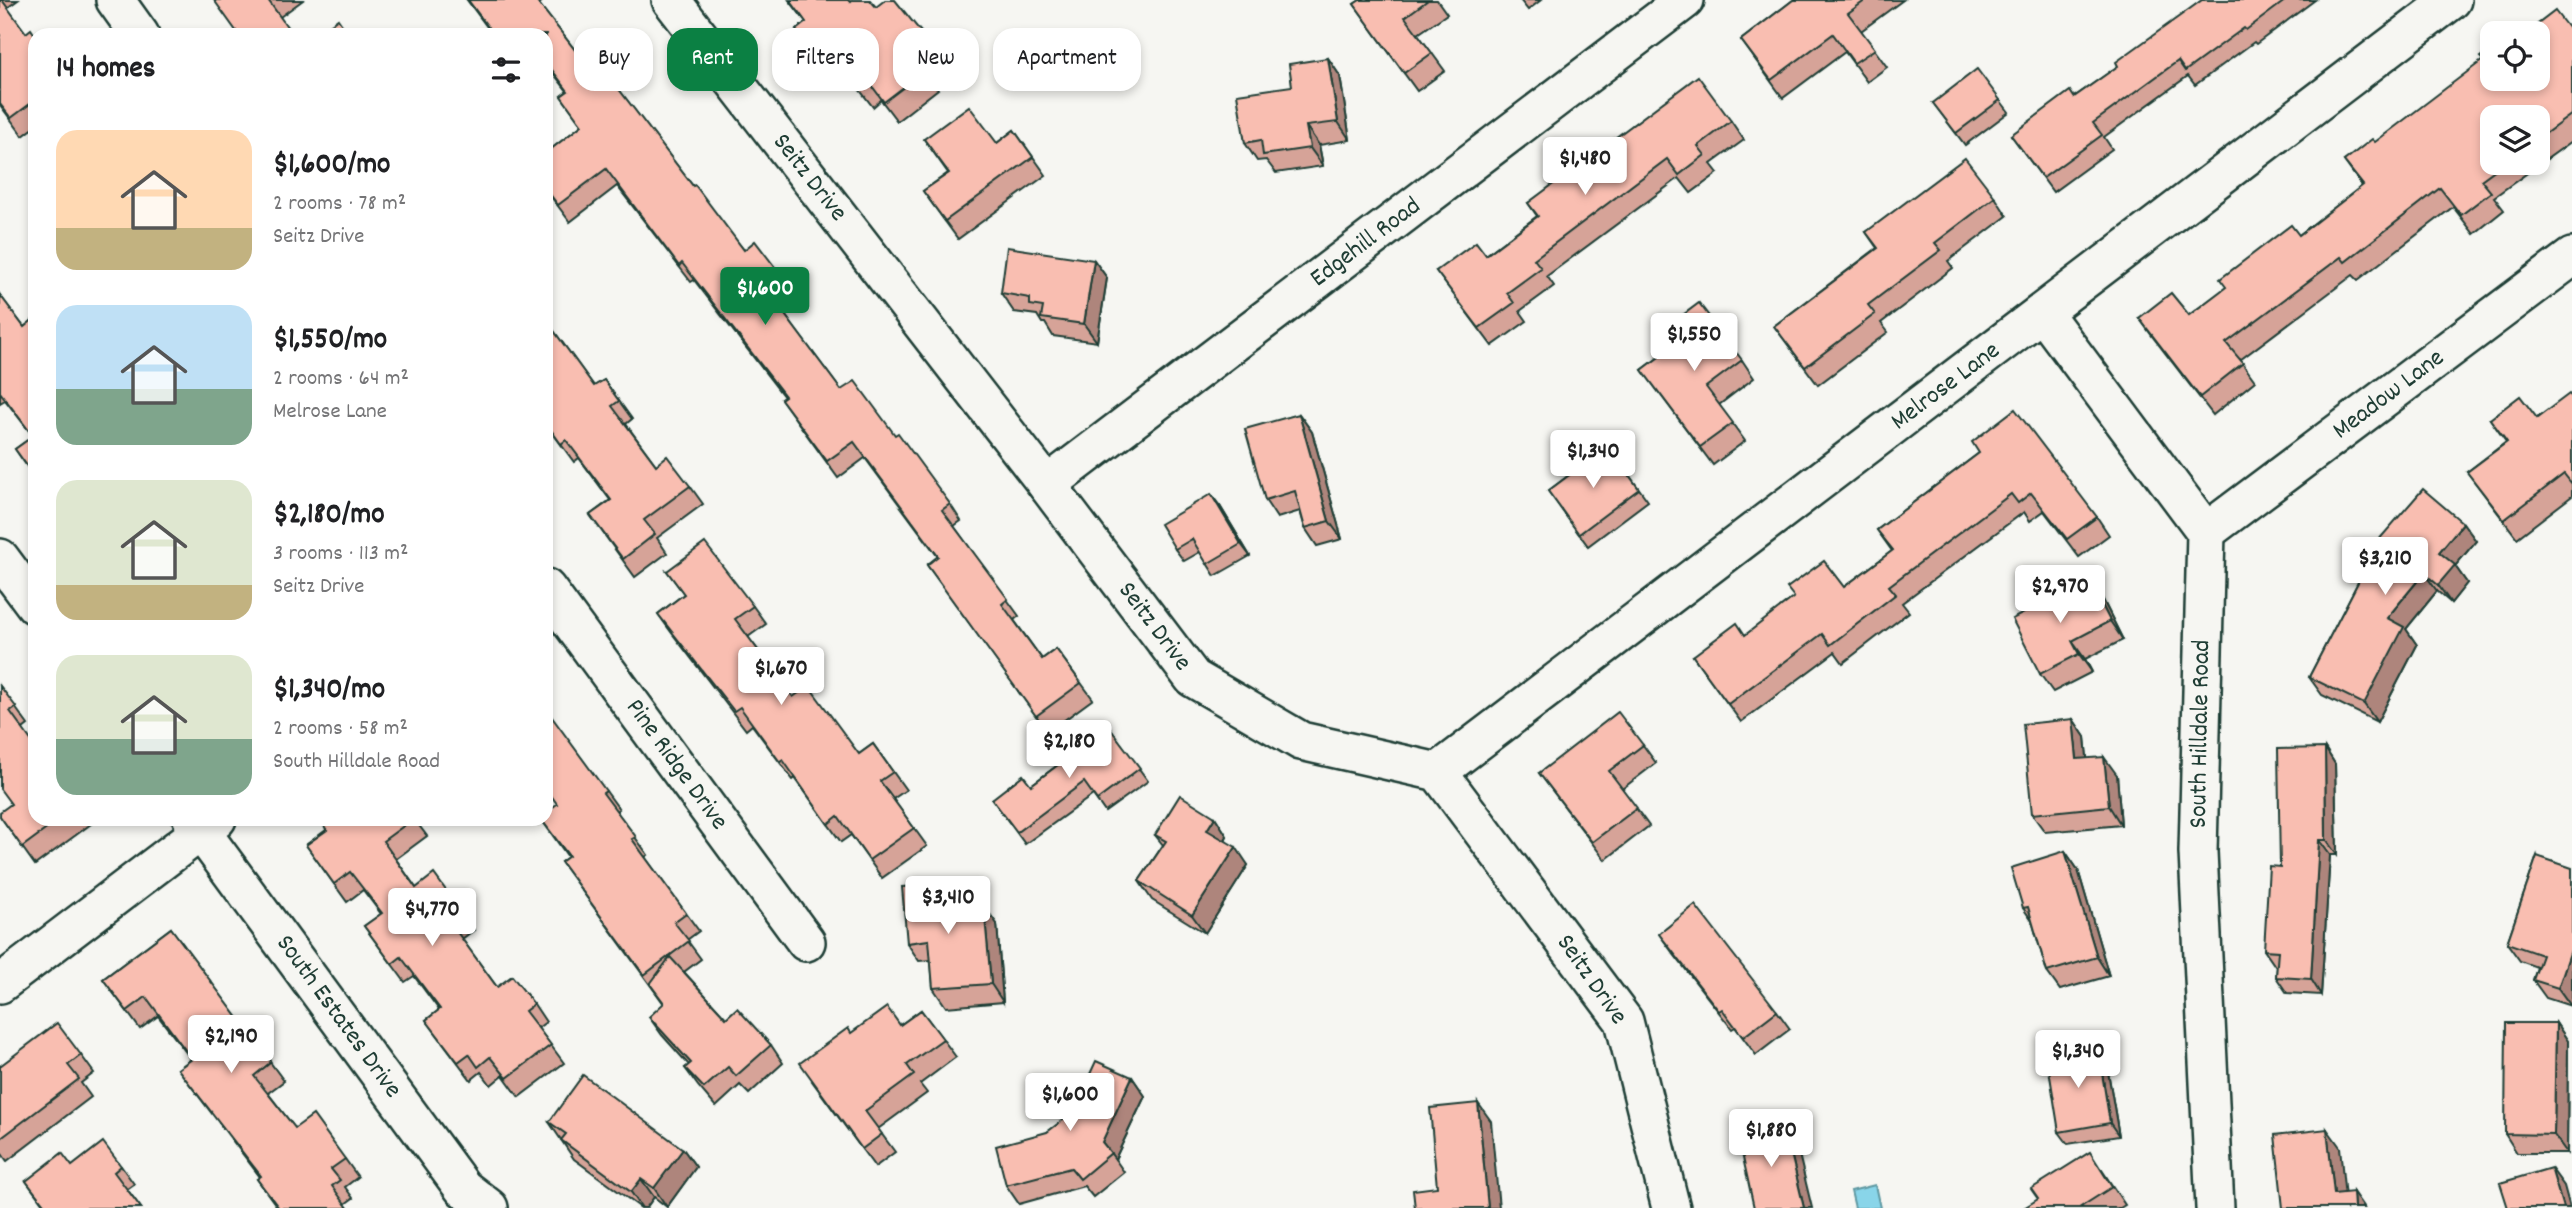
<!DOCTYPE html>
<meta charset="utf-8">
<style>
body{margin:0;font-family:Dekko,sans-serif;background:#f6f6f6;color:#202124;height:100vh;display:flex;flex-direction:column;font-size:26px;white-space:nowrap}
*{box-sizing:border-box;margin:0}
p{font-size:23px;color:#757577}
.icon{flex:none;width:38px;height:38px;fill:none;stroke:currentColor;stroke-width:2;stroke-linecap:round;stroke-linejoin:round}
.map{position:relative;flex:1;overflow:hidden}
.drawer{position:absolute;left:28px;top:28px;width:525px;height:798px;display:flex;flex-direction:column;background:#fff;border-radius:21px;box-shadow:0 4px 10px #0003}
.drawer>*{flex:none}
.hud{position:absolute;left:574px;top:28px;width:665px;height:63px;display:flex;gap:14px}
.controls{position:absolute;left:2480px;top:21px;display:grid;gap:14px}
.controls a{display:grid;place-items:center;width:70px;height:70px;border-radius:14px;background:#fff;box-shadow:0 4px 10px #0003;font-size:35px}
.price{position:absolute;translate:-50% -60px;padding:0 16px;border-radius:7px;background:#fff;color:#222;font-size:23px;line-height:46px;filter:drop-shadow(0 2px 4px #0008)}
.price::after{content:'';position:absolute;left:50%;top:42px;width:21px;height:16px;margin-left:-10px;background:inherit;clip-path:polygon(0 0,100% 0,50% 100%)}
.price.current{background:#0b8043;color:#fff}
ul{padding:0;list-style:none}
li{display:flex;align-items:center;gap:21px;height:175px;padding:0 28px}
li span{display:grid;place-items:center;flex:none;width:196px;height:140px;border-radius:21px;color:#555}
li>.icon{margin-inline-start:auto}
span .icon{width:84px;height:84px;fill:#fffc;stroke-width:1}
li b{font-size:30px}
h2{display:flex;justify-content:space-between;align-items:center;height:84px;padding:0 28px;font-size:30px}
.tag{padding:0 24px;border-radius:21px;background:#fff;box-shadow:0 4px 10px #0003;font-size:24px;line-height:63px}
.tag.current{background:#0b8043;color:#fff}
.map>svg:first-child{display:block}
.water{fill:#89d5e9;stroke:#5f98a1;stroke-width:2}
.lines{fill:none;stroke-linecap:round;stroke-linejoin:round}
.street-casing{stroke:#1f3d34;stroke-width:42}
.street{stroke:#f6f6f2;stroke-width:37}
.wall{fill:#d6a398;stroke:#1f3d34;stroke-width:2;fill-rule:evenodd}
.shaded-wall{fill:#ae857c;stroke:#1f3d34;stroke-width:2}
.building{fill:#f9beb1;stroke:#1f3d34;stroke-width:2}
.labels{text-anchor:middle;dominant-baseline:central;stroke-width:6;stroke-linejoin:round;paint-order:stroke}
.street-label{font-size:26px;fill:#1f3d34;stroke:#f6f6f2}
</style>
<div class="map">
<svg width="2572" height="1208" viewBox="0 0 2572 1208">
<rect width="100%" height="100%" fill="#f6f6f2"/>
<filter id="ink" filterUnits="userSpaceOnUse"><feTurbulence type="fractalNoise" baseFrequency=".0143" numOctaves="2"/><feDisplacementMap in="SourceGraphic" scale="14" xChannelSelector="R" yChannelSelector="G"/><feConvolveMatrix kernelMatrix="1 2 1 2 8 2 1 2 1" color-interpolation-filters="sRGB"/></filter>
<g filter="url(#ink)">
<polygon class="water" points="1875,1185 1880,1208 1855,1208 1851,1191"/>
<g class="lines">
<defs>
<g id="street">
<polyline points="115,0 140,35"/>
<polyline points="671,0 1047,485 1193,678 1301,741 1438,772 1624,1021 1671,1208"/>
<polyline points="2043,313 2206,532 2198,852 2215,1208"/>
<polyline points="1047,485 1685,0"/>
<polyline points="2206,532 2572,257"/>
<polyline points="0,558 35,605"/>
<polyline points="546,588 806,942"/>
<polyline points="1438,772 2452,0"/>
<polyline points="192,819 463,1188 489,1208"/>
<polyline points="0,984 217,819"/>
</g>
</defs>
<use href="#street" class="street-casing"/>
<use href="#street" class="street"/>
</g>
<g class="wall">
<polygon points="0,0 18,0 7,8 26,33 35,35 35,127 23,136 0,105"/>
<polygon points="214,0 303,0 280,17"/>
<polygon points="467,0 544,0 539,4 579,55 615,63 627,80 617,87 693,186 744,250 778,271 790,288 774,300 841,390 895,435 950,504 961,521 954,526 1019,616 1014,620 1042,659 1056,649 1093,699 1048,732 927,565 938,557 865,458 838,478 781,399 784,397 694,280 691,282 617,186 570,222 546,190 546,153 582,125 561,96 567,91 550,69 546,72 546,35 493,35"/>
<polygon points="789,0 848,0 850,2 876,7 921,32 933,51 919,61 938,89 897,121 881,100 873,107 845,71 833,80 796,30 806,22"/>
<polygon points="1360,0 1437,0 1447,14 1418,34 1445,71 1417,91 1354,4"/>
<polygon points="1520,0 1541,0 1528,10"/>
<polygon points="1793,0 1903,0 1861,31 1887,67 1867,82 1845,52 1783,98 1741,40"/>
<polygon points="2202,0 2315,0 2256,44 2254,42 2195,85 2188,76 2104,137 2112,149 2053,192 2011,135 2074,97 2118,66"/>
<path d="M2572 27V141L2494 197 2504 210 2474 234 2453 207 2358 280 2353 275 2240 360 2255 381 2213 415 2152 336 2139 318 2189 315 2299 235 2362 186 2344 161ZM2538 117V163H2492Z"/>
<polygon points="1328,58 1340,76 1350,140 1319,145 1323,166 1276,173 1266,160 1257,161 1245,143 1292,86"/>
<polygon points="2000,100 2009,112 1965,145 1933,103"/>
<polygon points="1731,121 1744,140 1711,164 1718,173 1691,193 1679,178 1547,276 1554,286 1520,311 1527,321 1492,346 1436,271 1486,255 1537,216 1528,203"/>
<polygon points="1014,130 1046,175 958,239 923,191 948,173 924,139 997,143"/>
<polygon points="1995,197 2007,216 1948,261 1953,268 1881,323 1888,332 1818,385 1774,326 1877,248 1866,232"/>
<polygon points="1094,260 1107,278 1097,342 1053,336 1045,323 1042,323 1037,315 1014,312 1001,293"/>
<polygon points="0,295 24,327 35,318 35,478 15,449 33,436 5,400 0,403"/>
<polygon points="546,320 594,386 604,380 632,419 626,424 656,465 690,486 703,504 657,538 667,553 635,577 590,515 610,500 579,458 574,462 546,424"/>
<polygon points="1659,333 1742,360 1754,378 1719,405 1745,441 1713,465 1642,370 1670,349"/>
<polygon points="2572,397 2572,496 2517,538 2467,472 2506,442 2490,419 2537,418"/>
<polygon points="1299,414 1312,432 1342,539 1317,546 1305,528 1300,511 1277,518 1265,500"/>
<polygon points="1608,446 1648,501 1588,546 1548,491"/>
<polygon points="1979,453 2097,517 2109,535 2079,557 2044,511 2030,521 2024,512 1902,603 1909,612 1843,663 1835,652 1741,722 1693,656 1745,635 1844,587 1892,551 1877,530"/>
<polygon points="1220,506 1250,556 1215,576 1200,552 1184,561 1175,549"/>
<polygon points="2463,523 2476,541 2455,566 2467,583 2451,603 2437,591 2406,629 2417,645 2377,722 2322,695 2309,677 2367,565 2363,558"/>
<polygon points="667,571 753,606 766,624 748,637 793,697 859,754 873,744 906,790 893,799 927,846 882,878 851,835 841,842 795,778 793,780 752,725 746,730 671,632 658,614 684,594"/>
<polygon points="2089,580 2102,598 2123,640 2085,659 2092,672 2053,692 2040,674"/>
<polygon points="0,686 28,725 23,729 35,819 88,819 91,824 35,865 0,816 11,804"/>
<polygon points="2073,719 2085,737 2087,758 2117,775 2121,825 2045,832 2032,814"/>
<polygon points="1109,727 1148,781 1105,812 1093,795 1025,844 992,799 1031,785"/>
<polygon points="1643,745 1656,763 1622,789 1649,826 1605,860 1539,773"/>
<polygon points="2325,748 2335,764 2337,855 2330,855 2321,995 2287,993 2276,977 2277,966 2275,966 2264,950 2280,867"/>
<polygon points="606,791 619,809 616,811 648,855 645,857 699,931 687,940 701,959 684,972 726,1018 771,1045 783,1063 749,1094 740,1085 716,1107 698,1086 685,1068 689,1065 662,1035 649,1017 664,1004 561,862 568,857 541,819"/>
<polygon points="1215,817 1227,836 1225,840 1248,865 1205,933 1152,900 1139,881 1163,845 1155,835"/>
<polygon points="324,819 414,819 427,836 396,859 416,888 461,911 474,930 462,939 497,987 534,1004 546,1022 538,1028 564,1063 519,1097 503,1075 491,1085 481,1072 471,1080 426,1020 439,1010 414,976 405,982 364,926 381,914 363,890 347,902 306,845 326,830"/>
<polygon points="2065,851 2078,870 2109,976 2060,990 2047,972 2032,921 2023,908"/>
<polygon points="2537,856 2571,1006 2546,998 2533,980 2537,967 2520,961 2507,943"/>
<polygon points="948,884 961,902 961,908 984,906 997,924 1003,1002 946,1007 933,988 931,960 919,961 907,943"/>
<polygon points="171,928 284,1081 268,1093 295,1128 345,1159 358,1177 345,1187 353,1198 345,1204 348,1208 278,1208 257,1179 260,1177 178,1069 191,1059 158,1016 140,1029 103,979"/>
<polygon points="1659,934 1777,1011 1790,1029 1756,1055 1735,1027 1732,1029 1672,952"/>
<polygon points="921,1010 956,1057 920,1084 927,1093 878,1129 895,1152 875,1167 812,1081 900,1025"/>
<polygon points="2556,1023 2568,1041 2567,1153 2517,1153 2505,1134"/>
<polygon points="2098,1048 2106,1060 2119,1136 2068,1144 2059,1132"/>
<polygon points="81,1055 94,1073 81,1083 91,1097 7,1161 0,1151 0,1066"/>
<polygon points="1132,1077 1145,1096 1115,1159 1124,1172 1093,1197 1084,1186 1019,1204 1006,1185 1047,1132"/>
<polygon points="549,1122 683,1149 696,1167 667,1207 654,1197 646,1208 641,1208 574,1159"/>
<polygon points="72,1166 121,1166 134,1184 127,1189 141,1208 46,1208 26,1181"/>
<polygon points="2102,1170 2125,1205 2120,1208 2024,1208"/>
</g>
<g class="shaded-wall">
<polygon points="1328,58 1340,76 1350,140 1338,122"/>
<polygon points="1306,126 1319,145 1323,166 1310,148"/>
<polygon points="1094,260 1107,278 1097,342 1084,324"/>
<polygon points="1299,414 1312,432 1342,539 1329,521"/>
<polygon points="1211,494 1220,506 1250,556 1241,544"/>
<polygon points="2463,523 2476,541 2455,566 2467,583 2451,603 2438,585 2439,552"/>
<polygon points="2424,573 2437,591 2406,629 2417,645 2377,722 2364,704 2387,618"/>
<polygon points="2089,580 2102,598 2123,640 2110,621"/>
<polygon points="2072,641 2085,659 2092,672 2079,654"/>
<polygon points="2073,719 2085,737 2089,777 2077,759"/>
<polygon points="2325,748 2335,764 2337,855 2326,840"/>
<polygon points="2104,757 2117,775 2121,825 2109,806"/>
<polygon points="1215,817 1227,836 1220,848 1207,830"/>
<polygon points="2319,840 2330,855 2321,995 2311,979"/>
<polygon points="1236,847 1248,865 1205,933 1192,915"/>
<polygon points="2065,851 2078,870 2109,976 2097,957"/>
<polygon points="948,884 961,902 963,927 950,909"/>
<polygon points="984,906 997,924 1003,1002 991,984"/>
<polygon points="2572,947 2572,1003 2571,1006 2558,988"/>
<polygon points="2556,1023 2568,1041 2567,1153 2554,1135"/>
<polygon points="2098,1048 2106,1060 2119,1136 2110,1123"/>
<polygon points="1132,1077 1145,1096 1115,1159 1102,1142"/>
<polygon points="1478,1103 1491,1121 1499,1208 1488,1208"/>
<polygon points="1784,1124 1796,1142 1812,1208 1804,1208"/>
<polygon points="2327,1129 2340,1147 2346,1208 2334,1194"/>
<polygon points="683,1149 696,1167 667,1207 654,1188"/>
<polygon points="2551,1168 2564,1186 2570,1208 2563,1208"/>
<polygon points="641,1179 654,1197 646,1208 642,1208 631,1192"/>
<polygon points="2353,1192 2364,1208 2354,1208"/>
</g>
<g class="building">
<polygon points="0,0 2,0 26,33 31,29 35,35 35,102 34,101 11,118 0,104"/>
<polygon points="214,0 268,0 293,35 239,35"/>
<polygon points="468,0 536,0 579,55 598,41 615,63 605,71 693,186 695,185 744,250 755,241 778,271 762,284 841,390 855,381 895,435 898,433 950,504 942,510 1008,599 1002,604 1042,659 1056,649 1081,683 1036,716 927,565 938,556 854,442 827,461 781,399 785,396 682,263 679,266 606,169 558,205 546,189 546,153 582,125 561,96 568,91 546,62 546,35 494,35"/>
<polygon points="790,0 848,0 850,2 852,0 870,0 876,7 885,0 895,0 921,32 905,44 926,70 884,102 869,82 860,88 833,53 820,62 796,30 806,22"/>
<polygon points="1360,0 1428,0 1405,17 1432,53 1404,73 1354,4"/>
<polygon points="1793,0 1866,0 1848,13 1875,49 1854,63 1833,34 1771,80 1741,40"/>
<polygon points="2202,0 2286,0 2246,30 2244,28 2185,71 2178,61 2093,123 2102,135 2043,178 2011,135 2070,91 2074,97 2118,66 2116,62"/>
<polygon points="2555,11 2569,29 2572,27 2572,114 2538,139 2538,117 2492,117 2492,163 2504,163 2481,180 2491,192 2461,215 2440,188 2345,262 2341,257 2226,343 2243,363 2200,397 2139,318 2171,293 2189,315 2226,287 2220,279 2291,225 2299,235 2363,185 2344,161 2372,139 2375,142 2483,60 2480,57 2492,48 2492,79 2538,79 2538,33 2526,33"/>
<polygon points="338,19 349,35 316,35"/>
<polygon points="2517,29 2520,33 2511,33"/>
<polygon points="1328,58 1338,122 1306,126 1310,148 1263,155 1261,140 1245,143 1237,94 1292,86 1289,64"/>
<polygon points="1977,69 2000,100 1956,133 1933,103"/>
<polygon points="1698,76 1731,121 1698,146 1705,155 1679,175 1667,159 1534,259 1541,268 1507,293 1514,303 1479,328 1436,271 1476,242 1486,255 1538,216 1528,203"/>
<polygon points="969,106 997,143 1014,130 1033,157 945,221 923,191 949,173 924,139"/>
<polygon points="1965,158 1995,197 1935,243 1941,250 1868,305 1875,314 1805,367 1774,326 1878,248 1866,232"/>
<polygon points="1007,247 1094,260 1084,324 1041,318 1043,307 1030,305 1030,298 1001,293"/>
<polygon points="0,295 24,327 35,318 35,477 15,449 33,436 0,392"/>
<polygon points="1699,303 1742,360 1706,387 1733,423 1700,447 1642,370 1671,348 1659,333"/>
<polygon points="546,320 594,386 604,380 619,401 612,406 656,465 667,456 690,486 644,520 655,534 623,559 590,515 611,500 566,440 561,444 546,423"/>
<polygon points="2569,394 2572,397 2572,484 2564,474 2504,520 2467,472 2507,442 2490,419 2520,396 2537,418"/>
<polygon points="2015,409 2097,517 2067,539 2031,493 2018,503 2011,494 1889,586 1896,594 1830,645 1822,634 1728,704 1693,656 1737,623 1745,635 1794,597 1787,588 1824,561 1844,587 1893,550 1877,530 1979,453 1972,442"/>
<polygon points="1299,414 1329,521 1305,528 1295,491 1265,500 1245,429"/>
<polygon points="1608,446 1639,489 1579,534 1548,491"/>
<polygon points="2423,489 2463,523 2439,552 2455,565 2438,585 2424,573 2387,618 2404,627 2364,704 2309,677 2368,563 2363,558"/>
<polygon points="1211,494 1241,544 1207,564 1192,539 1175,549 1160,524"/>
<polygon points="705,543 753,606 735,619 793,697 809,686 859,754 873,744 893,772 880,781 914,828 869,860 838,816 828,824 783,760 780,762 740,707 734,711 658,614 684,594 667,571"/>
<polygon points="2089,580 2110,621 2072,641 2079,654 2040,674 2012,619"/>
<polygon points="0,686 16,707 10,711 35,746 35,819 60,819 22,847 0,816 0,812 11,804 0,789"/>
<polygon points="546,709 606,791 603,793 636,837 632,839 686,913 674,922 689,941 644,975 561,862 569,856 541,819 546,819 546,812 557,804 546,788"/>
<polygon points="1618,712 1643,745 1609,771 1637,808 1592,842 1539,773"/>
<polygon points="2073,719 2077,759 2104,757 2109,806 2032,814 2023,724"/>
<polygon points="1109,727 1140,768 1097,800 1084,782 1017,832 992,799 1023,775 1031,785"/>
<polygon points="2325,748 2326,840 2319,840 2311,979 2276,977 2278,951 2264,950 2269,866 2280,867 2278,749"/>
<polygon points="1180,795 1215,817 1207,830 1236,847 1192,915 1139,881 1166,841 1155,835"/>
<polygon points="324,819 413,819 383,841 416,888 434,874 461,911 449,921 497,987 512,976 534,1004 525,1011 551,1045 507,1078 490,1057 478,1067 469,1054 458,1062 426,1020 440,1009 401,957 392,964 364,926 382,913 350,872 334,884 306,845 327,830 321,822"/>
<polygon points="2065,851 2097,957 2047,972 2028,907 2023,908 2011,868"/>
<polygon points="2537,856 2572,868 2572,947 2558,988 2533,980 2542,955 2507,943"/>
<polygon points="948,884 950,909 984,906 991,984 933,988 929,940 907,943 902,887"/>
<polygon points="1695,905 1777,1011 1743,1037 1722,1009 1719,1011 1659,934"/>
<polygon points="171,928 271,1062 254,1076 295,1128 313,1115 345,1159 331,1169 340,1180 332,1186 348,1208 279,1208 257,1179 261,1176 178,1069 192,1059 146,997 127,1011 103,979"/>
<polygon points="670,957 726,1018 737,1008 771,1045 736,1076 728,1067 704,1088 685,1068 691,1063 649,1017 664,1003 650,984"/>
<polygon points="887,1007 900,1025 921,1010 943,1039 907,1065 914,1075 865,1111 882,1134 862,1149 800,1063 848,1028 851,1033"/>
<polygon points="57,1023 81,1055 68,1065 79,1079 0,1139 0,1066"/>
<polygon points="2506,1023 2556,1023 2554,1135 2505,1134"/>
<polygon points="2098,1048 2110,1123 2059,1132 2047,1057"/>
<polygon points="1096,1061 1132,1077 1102,1142 1111,1153 1080,1179 1071,1168 1006,1185 996,1146 1047,1132 1072,1113"/>
<polygon points="583,1075 683,1149 654,1188 641,1179 631,1192 561,1140 566,1134 549,1122"/>
<polygon points="1478,1103 1488,1208 1415,1208 1413,1190 1437,1187 1430,1108"/>
<polygon points="1784,1124 1804,1208 1754,1208 1738,1135"/>
<polygon points="2327,1129 2334,1194 2353,1192 2354,1208 2283,1208 2275,1135"/>
<polygon points="103,1142 121,1166 114,1172 141,1208 47,1208 26,1181 62,1153 72,1166"/>
<polygon points="2090,1152 2112,1187 2079,1208 2024,1208 2038,1199 2031,1189"/>
<polygon points="2551,1168 2563,1208 2508,1208 2500,1183"/>
</g>
</g>
<g class="labels">
<g class="street-label">
<text transform="translate(809 178) rotate(52)">Seitz Drive</text>
<text transform="translate(1366 243) rotate(-37)">Edgehill Road</text>
<text transform="translate(1946 387) rotate(-37)">Melrose Lane</text>
<text transform="translate(2389 395) rotate(-37)">Meadow Lane</text>
<text transform="translate(1154 627) rotate(53)">Seitz Drive</text>
<text transform="translate(2201 734) rotate(-89)">South Hilldale Road</text>
<text transform="translate(676 765) rotate(54)">Pine Ridge Drive</text>
<text transform="translate(1591 980) rotate(55)">Seitz Drive</text>
<text transform="translate(338 1017) rotate(54)">South Estates Drive</text>
</g>
</g>
</svg>
<div class="controls">
<a><svg class="icon" aria-label="locate" viewBox="0 0 24 24"><circle cx="12" cy="12" r="6"/><path d="M12 2v4M12 18v4M2 12h4M18 12h4"/></svg></a>
<a><svg class="icon" aria-label="layers" viewBox="0 0 24 24"><path d="M12 4l9 5-9 5-9-5zM3 14l9 5 9-5"/></svg></a>
</div>
<b class="price" style="left:1585px;top:197px">$1,480</b>
<b class="price current" style="left:765px;top:327px">$1,600</b>
<b class="price" style="left:1694px;top:373px">$1,550</b>
<b class="price" style="left:1593px;top:490px">$1,340</b>
<b class="price" style="left:2385px;top:597px">$3,210</b>
<b class="price" style="left:2060px;top:625px">$2,970</b>
<b class="price" style="left:781px;top:707px">$1,670</b>
<b class="price" style="left:1069px;top:780px">$2,180</b>
<b class="price" style="left:948px;top:936px">$3,410</b>
<b class="price" style="left:432px;top:948px">$4,770</b>
<b class="price" style="left:231px;top:1075px">$2,190</b>
<b class="price" style="left:2078px;top:1090px">$1,340</b>
<b class="price" style="left:1070px;top:1133px">$1,600</b>
<b class="price" style="left:1771px;top:1169px">$1,880</b>
<div class="hud">
<a class="tag">Buy</a>
<a class="tag current">Rent</a>
<a class="tag">Filters</a>
<a class="tag">New</a>
<a class="tag">Apartment</a>
</div>
<section class="drawer">
<h2>14 homes<svg class="icon" aria-label="filters" viewBox="0 0 24 24"><path d="M4 7h16M4 17h16"/><circle cx="9" cy="7" r="2"/><circle cx="15" cy="17" r="2"/></svg></h2>
<ul>
<li><span style="background:linear-gradient(#ffd9b3 70%,#c2b280 0)"><svg class="icon" aria-label="home" viewBox="0 0 24 24"><path d="M3 11l9-7 9 7M6 9v11h12V9"/></svg></span><div><b>$1,600/mo</b><p>2 rooms · 78 m²</p><p>Seitz Drive</p></div></li>
<li><span style="background:linear-gradient(#bfe0f5 60%,#7fa58c 0)"><svg class="icon" aria-label="home" viewBox="0 0 24 24"><path d="M3 11l9-7 9 7M6 9v11h12V9"/></svg></span><div><b>$1,550/mo</b><p>2 rooms · 64 m²</p><p>Melrose Lane</p></div></li>
<li><span style="background:linear-gradient(#dfe7d0 75%,#c2b280 0)"><svg class="icon" aria-label="home" viewBox="0 0 24 24"><path d="M3 11l9-7 9 7M6 9v11h12V9"/></svg></span><div><b>$2,180/mo</b><p>3 rooms · 113 m²</p><p>Seitz Drive</p></div></li>
<li><span style="background:linear-gradient(#dfe7d0 60%,#7fa58c 0)"><svg class="icon" aria-label="home" viewBox="0 0 24 24"><path d="M3 11l9-7 9 7M6 9v11h12V9"/></svg></span><div><b>$1,340/mo</b><p>2 rooms · 58 m²</p><p>South Hilldale Road</p></div></li>
</ul>
</section>
</div>
